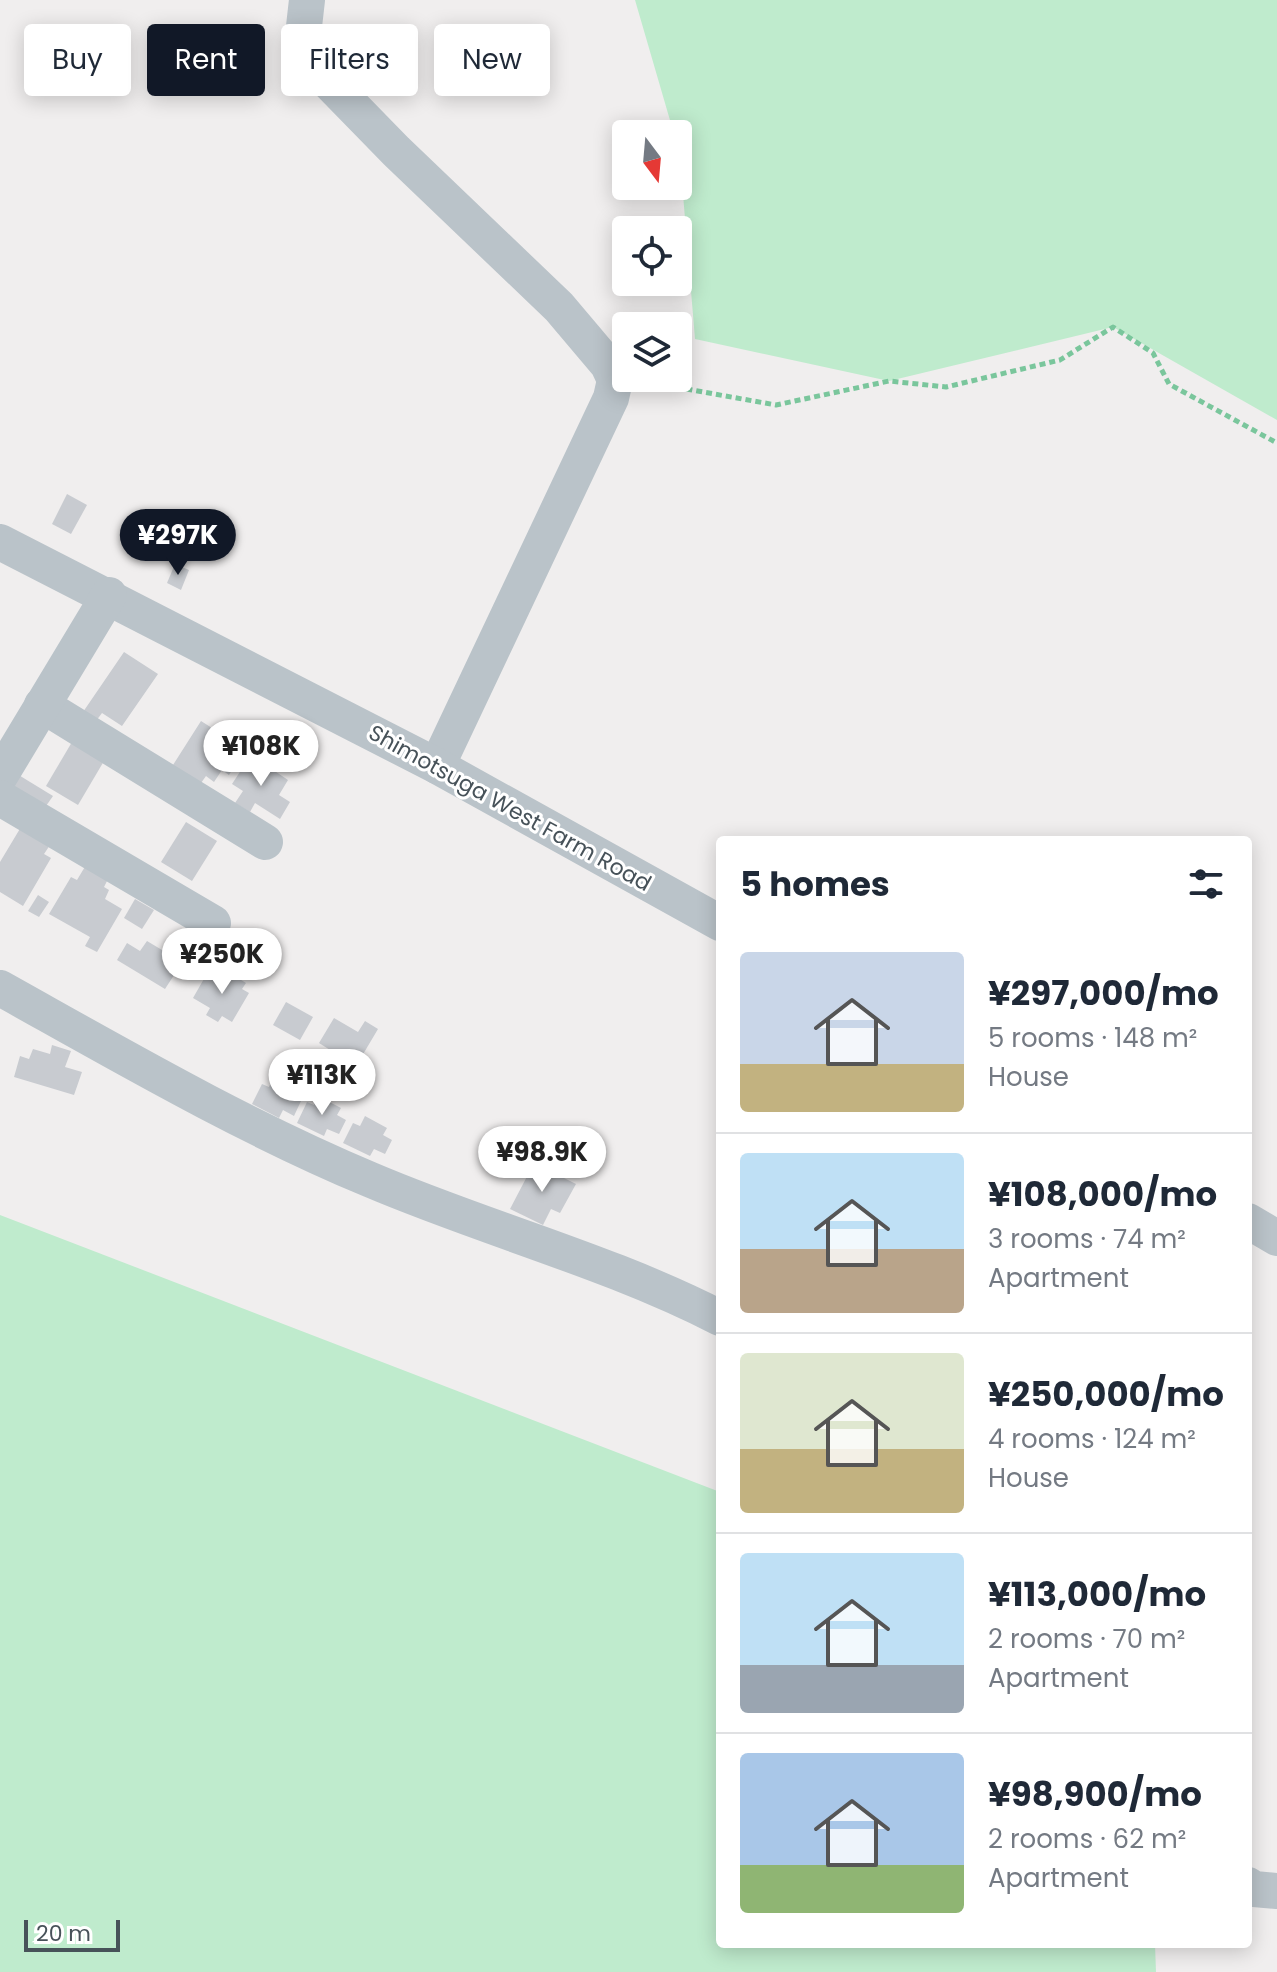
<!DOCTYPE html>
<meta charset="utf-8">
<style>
body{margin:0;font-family:Poppins,sans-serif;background:#f2f2f3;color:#1f2937;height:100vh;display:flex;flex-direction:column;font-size:30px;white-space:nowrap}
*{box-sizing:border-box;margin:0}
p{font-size:26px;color:#747a83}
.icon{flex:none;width:44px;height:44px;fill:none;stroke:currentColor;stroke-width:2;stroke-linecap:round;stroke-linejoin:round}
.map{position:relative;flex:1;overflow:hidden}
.details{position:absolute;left:716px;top:836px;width:536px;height:1112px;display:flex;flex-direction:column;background:#fff;border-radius:8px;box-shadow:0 4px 20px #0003}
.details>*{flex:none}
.guide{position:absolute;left:24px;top:24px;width:572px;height:72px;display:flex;gap:16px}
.needle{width:52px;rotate:164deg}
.controls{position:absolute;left:612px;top:120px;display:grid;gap:16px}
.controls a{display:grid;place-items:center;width:80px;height:80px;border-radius:8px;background:#fff;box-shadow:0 4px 20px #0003;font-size:40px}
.scale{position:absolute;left:24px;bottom:20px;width:96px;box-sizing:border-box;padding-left:8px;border:4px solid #475259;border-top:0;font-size:22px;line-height:28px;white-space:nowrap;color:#475259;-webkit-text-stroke:6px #fff;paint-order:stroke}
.price{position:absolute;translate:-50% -68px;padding:0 18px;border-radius:28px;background:#fff;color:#222;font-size:26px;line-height:52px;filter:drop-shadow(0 2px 4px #0008)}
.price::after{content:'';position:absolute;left:50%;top:48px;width:24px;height:18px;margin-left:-12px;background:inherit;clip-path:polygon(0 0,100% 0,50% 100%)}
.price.current{background:#111827;color:#fff}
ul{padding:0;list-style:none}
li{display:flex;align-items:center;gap:24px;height:200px;padding:0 24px}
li+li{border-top:2px solid #e0e1e3}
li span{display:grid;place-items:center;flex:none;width:224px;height:160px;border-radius:8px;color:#555}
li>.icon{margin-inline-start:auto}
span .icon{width:96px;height:96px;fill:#fffc;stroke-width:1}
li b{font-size:34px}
h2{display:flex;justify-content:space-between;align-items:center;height:96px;padding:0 24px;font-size:34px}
.chip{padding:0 28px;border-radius:8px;background:#fff;box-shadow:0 4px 20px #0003;font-size:28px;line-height:72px}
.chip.current{background:#111827;color:#fff}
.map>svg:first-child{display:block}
.green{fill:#bfebcd}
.building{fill:#c8cbd0}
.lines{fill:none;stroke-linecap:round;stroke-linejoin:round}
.path{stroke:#7ac69c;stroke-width:5;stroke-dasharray:6 4;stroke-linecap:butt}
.minor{stroke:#bac3c9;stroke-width:36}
.labels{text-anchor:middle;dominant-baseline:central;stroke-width:6;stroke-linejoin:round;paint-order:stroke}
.street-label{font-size:22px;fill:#475259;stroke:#fff}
</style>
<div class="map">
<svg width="1277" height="1972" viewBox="0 0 1277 1972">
<rect width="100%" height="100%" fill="#f0eeee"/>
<g class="green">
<polygon points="635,0 1277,0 1277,420 1113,327 889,381 695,339 678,134 674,134"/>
<polygon points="0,1215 720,1492 720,1944 1155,1944 1156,1972 0,1972"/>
</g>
<g class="building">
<polygon points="67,494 87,505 71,534 52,524"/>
<polygon points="175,564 189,570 181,590 167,583"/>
<polygon points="124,652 158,674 122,726 102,713 96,721 83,712"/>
<polygon points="201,721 245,749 229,775 222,770 214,782 206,776 201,783 173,765"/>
<polygon points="72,742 104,761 78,805 46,786"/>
<polygon points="251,755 288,780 279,795 290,802 280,819 255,803 250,812 235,803 243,791 232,784"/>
<polygon points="17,774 53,796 46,806 10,785"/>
<polygon points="186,822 217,841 192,881 161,862"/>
<polygon points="21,827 50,845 44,854 51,858 23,906 0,892 0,862"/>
<polygon points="86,865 109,877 104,887 109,890 105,899 122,909 97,952 85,946 90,937 49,914 71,877 77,880"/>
<polygon points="38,895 49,902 39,917 28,911"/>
<polygon points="135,899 154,910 142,929 124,918"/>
<polygon points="147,941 167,953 172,946 187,955 165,989 117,960 127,943 140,951"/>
<polygon points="209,970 229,982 233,975 246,983 242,989 249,993 232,1022 222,1016 218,1022 206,1015 210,1008 193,998"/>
<polygon points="286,1002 313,1017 300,1040 273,1025"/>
<polygon points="334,1018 358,1032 365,1021 378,1029 362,1056 352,1050 346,1060 319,1043"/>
<polygon points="52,1045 71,1051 65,1067 82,1072 74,1095 14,1077 20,1056 29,1059 33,1049 50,1054"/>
<polygon points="273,1078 296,1089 292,1096 301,1101 294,1116 283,1110 279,1118 252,1104 262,1084 269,1087"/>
<polygon points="318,1096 341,1108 337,1115 346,1120 339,1134 327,1129 324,1136 297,1123 307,1102 314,1105"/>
<polygon points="365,1116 387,1128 383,1135 392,1140 385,1154 374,1149 370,1156 343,1143 353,1123 360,1126"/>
<polygon points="534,1163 576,1184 560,1213 551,1209 543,1225 510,1209"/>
</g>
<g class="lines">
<polyline class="path" points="647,382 776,405 889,381 946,387 1060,360 1113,327 1153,353 1169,384 1277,443"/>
<g class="minor">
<polyline points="307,0 302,44 316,69 396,151 559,307 608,365 615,380 611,398 437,766"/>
<polyline points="0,542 437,766 720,923"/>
<polyline points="42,705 265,842"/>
<polyline points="0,776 109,595"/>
<polyline points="0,798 213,923"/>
<path d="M0 988C122 1056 242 1126 371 1180 486 1229 609 1261 720 1318"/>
<polyline points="1248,1221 1277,1238"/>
<polyline points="1248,1885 1254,1889 1277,1891"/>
</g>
</g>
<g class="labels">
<g class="street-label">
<text transform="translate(510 808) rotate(29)">Shimotsuga West Farm Road</text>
</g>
</g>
</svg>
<div class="controls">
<a><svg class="needle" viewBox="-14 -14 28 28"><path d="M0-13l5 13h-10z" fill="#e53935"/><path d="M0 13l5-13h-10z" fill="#747a83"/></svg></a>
<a><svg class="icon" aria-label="locate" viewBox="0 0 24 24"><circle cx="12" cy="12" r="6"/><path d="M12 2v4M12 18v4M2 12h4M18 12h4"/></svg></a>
<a><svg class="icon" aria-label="layers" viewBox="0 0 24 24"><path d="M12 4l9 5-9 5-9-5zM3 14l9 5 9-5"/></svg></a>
</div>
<div class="scale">20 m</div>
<b class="price current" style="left:178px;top:577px">¥297K</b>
<b class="price" style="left:261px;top:788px">¥108K</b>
<b class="price" style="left:222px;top:996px">¥250K</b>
<b class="price" style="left:322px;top:1117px">¥113K</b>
<b class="price" style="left:542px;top:1194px">¥98.9K</b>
<div class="guide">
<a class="chip">Buy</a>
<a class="chip current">Rent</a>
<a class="chip">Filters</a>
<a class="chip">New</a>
</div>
<section class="details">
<h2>5 homes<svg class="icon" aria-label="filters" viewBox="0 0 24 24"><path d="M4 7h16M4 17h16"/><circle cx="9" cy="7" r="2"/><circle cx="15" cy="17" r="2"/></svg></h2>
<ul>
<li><span style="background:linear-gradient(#c9d6e8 70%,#c2b280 0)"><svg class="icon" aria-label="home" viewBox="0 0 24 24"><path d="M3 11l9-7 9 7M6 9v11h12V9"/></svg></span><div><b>¥297,000/mo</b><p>5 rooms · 148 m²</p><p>House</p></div></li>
<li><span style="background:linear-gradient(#bfe0f5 60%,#b9a48a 0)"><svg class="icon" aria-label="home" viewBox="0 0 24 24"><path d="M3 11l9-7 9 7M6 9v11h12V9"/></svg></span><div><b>¥108,000/mo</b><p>3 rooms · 74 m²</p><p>Apartment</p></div></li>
<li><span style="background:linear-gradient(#dfe7d0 60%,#c2b280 0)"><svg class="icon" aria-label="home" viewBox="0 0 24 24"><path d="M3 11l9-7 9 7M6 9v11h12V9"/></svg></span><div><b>¥250,000/mo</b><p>4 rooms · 124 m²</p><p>House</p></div></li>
<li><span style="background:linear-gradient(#bfe0f5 70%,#9aa5b1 0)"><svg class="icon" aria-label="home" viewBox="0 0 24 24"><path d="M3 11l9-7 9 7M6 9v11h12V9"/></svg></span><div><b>¥113,000/mo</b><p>2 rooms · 70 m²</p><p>Apartment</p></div></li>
<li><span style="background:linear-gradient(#a9c7e8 70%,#8fb573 0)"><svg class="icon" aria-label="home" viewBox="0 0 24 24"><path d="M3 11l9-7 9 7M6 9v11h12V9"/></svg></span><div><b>¥98,900/mo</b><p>2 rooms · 62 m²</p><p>Apartment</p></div></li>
</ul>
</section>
</div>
